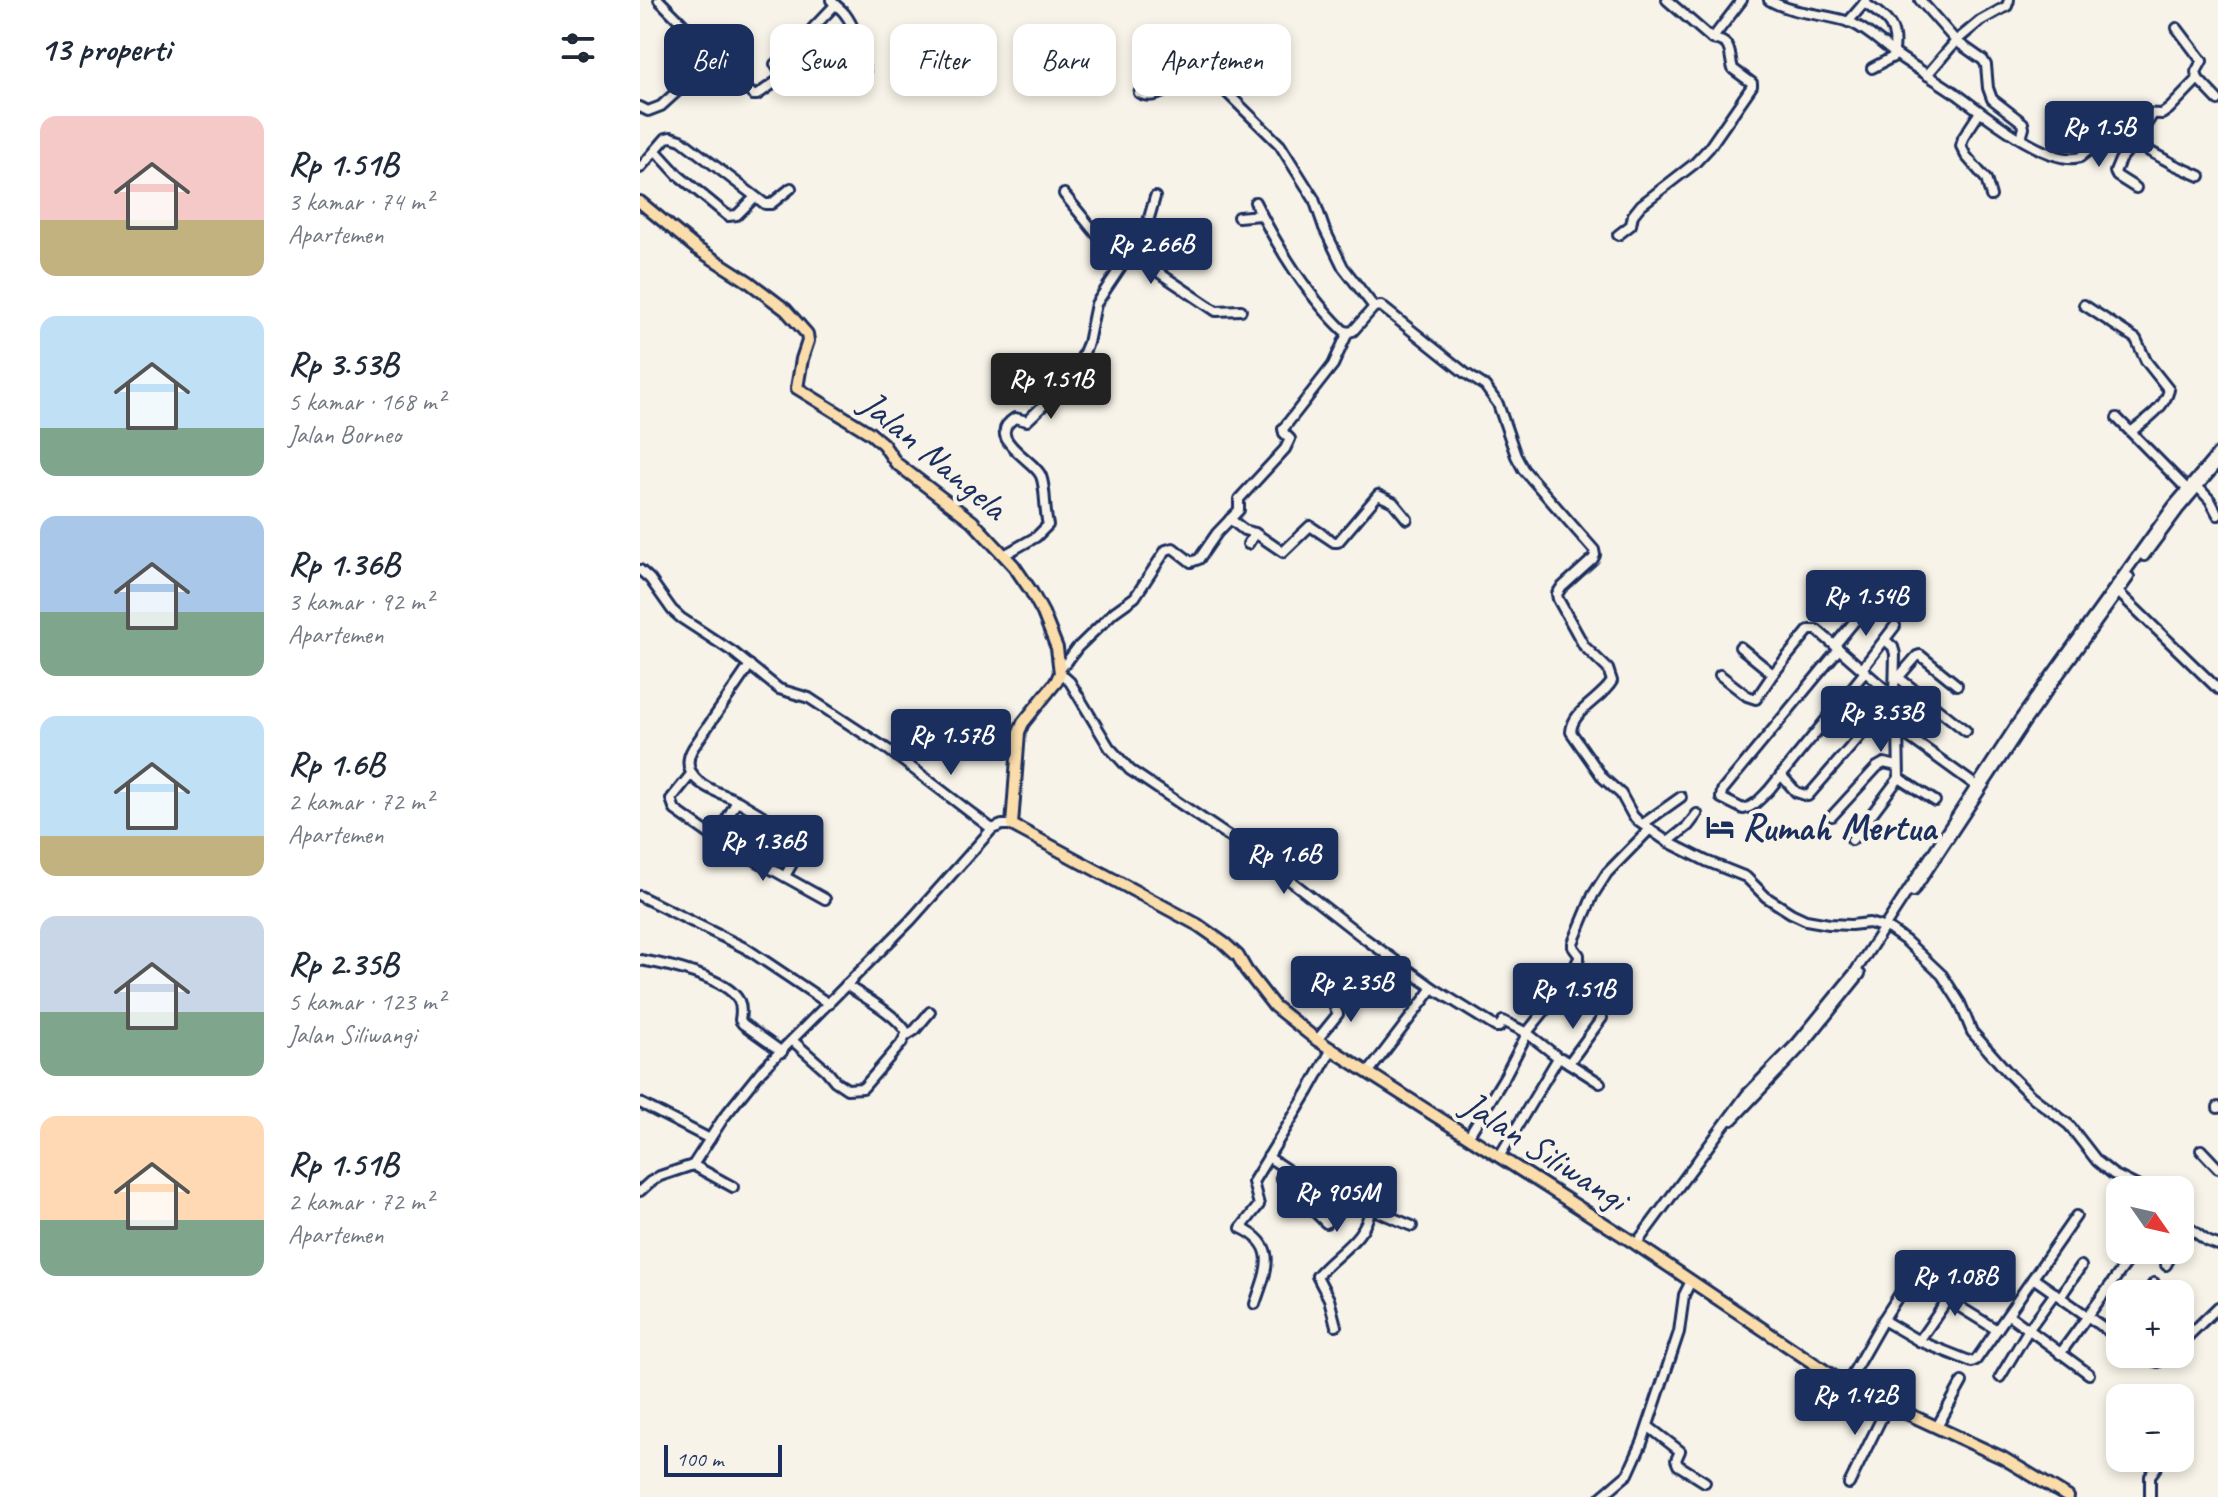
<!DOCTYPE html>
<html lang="id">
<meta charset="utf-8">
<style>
body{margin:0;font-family:Caveat,sans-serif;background:#f6f6f7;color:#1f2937;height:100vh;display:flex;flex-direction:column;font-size:30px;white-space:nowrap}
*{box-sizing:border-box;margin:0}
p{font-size:26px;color:#747a83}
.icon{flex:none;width:44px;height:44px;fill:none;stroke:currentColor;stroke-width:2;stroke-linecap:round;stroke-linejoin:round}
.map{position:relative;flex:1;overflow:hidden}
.sheet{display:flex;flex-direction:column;background:#fff;width:640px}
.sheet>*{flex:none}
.top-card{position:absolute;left:24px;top:24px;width:760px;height:72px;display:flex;gap:16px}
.needle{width:52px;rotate:124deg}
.tools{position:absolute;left:1466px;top:1176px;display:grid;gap:16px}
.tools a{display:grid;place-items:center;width:88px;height:88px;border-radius:16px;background:#fff;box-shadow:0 4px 12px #0003;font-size:40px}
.scale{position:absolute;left:24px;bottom:20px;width:118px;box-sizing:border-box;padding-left:8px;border:4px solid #1b2f5e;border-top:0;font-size:22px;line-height:28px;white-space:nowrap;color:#1b2f5e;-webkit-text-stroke:6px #f7f3e8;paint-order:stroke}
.price{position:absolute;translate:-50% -68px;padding:0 18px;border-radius:8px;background:#1b2f5e;color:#fff;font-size:26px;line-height:52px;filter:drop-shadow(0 2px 4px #0008)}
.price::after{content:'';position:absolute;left:50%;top:48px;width:24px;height:18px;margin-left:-12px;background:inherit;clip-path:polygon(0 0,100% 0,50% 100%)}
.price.selected{background:#222;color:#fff}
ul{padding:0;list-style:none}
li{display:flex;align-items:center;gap:24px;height:200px;padding:0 40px}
li span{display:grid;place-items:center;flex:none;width:224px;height:160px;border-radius:16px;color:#555}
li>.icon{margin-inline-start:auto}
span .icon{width:96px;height:96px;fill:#fffc;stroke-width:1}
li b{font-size:34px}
h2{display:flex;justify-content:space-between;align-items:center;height:96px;padding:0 40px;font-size:34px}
.pill{padding:0 28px;border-radius:16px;background:#fff;box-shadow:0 4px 12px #0003;font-size:28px;line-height:72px}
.pill.selected{background:#1b2f5e;color:#fff}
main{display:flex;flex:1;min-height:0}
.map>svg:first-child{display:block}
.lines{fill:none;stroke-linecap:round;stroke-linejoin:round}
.minor-casing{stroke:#1b2f5e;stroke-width:14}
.major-casing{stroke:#1b2f5e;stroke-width:16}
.minor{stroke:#f7f3e8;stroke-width:8}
.major{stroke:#fbddab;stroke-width:10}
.labels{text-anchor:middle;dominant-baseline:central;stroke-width:8;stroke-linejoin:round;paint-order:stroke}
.street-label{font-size:38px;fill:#1b2f5e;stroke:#f7f3e8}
.poi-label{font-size:38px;font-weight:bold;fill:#1b2f5e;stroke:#f7f3e8;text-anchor:start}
</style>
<main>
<section class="sheet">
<h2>13 properti<svg class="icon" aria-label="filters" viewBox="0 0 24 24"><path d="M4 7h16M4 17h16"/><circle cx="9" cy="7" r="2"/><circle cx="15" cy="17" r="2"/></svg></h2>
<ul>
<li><span style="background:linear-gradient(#f6c9c9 65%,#c2b280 0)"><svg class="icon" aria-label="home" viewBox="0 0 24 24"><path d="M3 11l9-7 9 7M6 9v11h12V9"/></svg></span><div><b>Rp 1.51B</b><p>3 kamar · 74 m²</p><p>Apartemen</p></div></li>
<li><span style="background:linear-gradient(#bfe0f5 70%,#7fa58c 0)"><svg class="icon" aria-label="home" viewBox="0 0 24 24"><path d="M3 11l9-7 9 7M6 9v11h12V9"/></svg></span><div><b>Rp 3.53B</b><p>5 kamar · 168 m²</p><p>Jalan Borneo</p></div></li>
<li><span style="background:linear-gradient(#a9c7e8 60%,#7fa58c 0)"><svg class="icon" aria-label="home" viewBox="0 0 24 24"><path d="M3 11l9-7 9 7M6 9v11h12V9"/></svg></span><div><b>Rp 1.36B</b><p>3 kamar · 92 m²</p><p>Apartemen</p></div></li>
<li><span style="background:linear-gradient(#bfe0f5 75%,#c2b280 0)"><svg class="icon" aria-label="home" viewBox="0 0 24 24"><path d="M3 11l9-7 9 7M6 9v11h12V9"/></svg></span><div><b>Rp 1.6B</b><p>2 kamar · 72 m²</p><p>Apartemen</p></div></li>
<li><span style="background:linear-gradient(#c9d6e8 60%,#7fa58c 0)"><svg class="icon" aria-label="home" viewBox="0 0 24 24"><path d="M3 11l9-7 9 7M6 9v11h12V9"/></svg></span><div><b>Rp 2.35B</b><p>5 kamar · 123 m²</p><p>Jalan Siliwangi</p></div></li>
<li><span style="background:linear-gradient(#ffd9b3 65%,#7fa58c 0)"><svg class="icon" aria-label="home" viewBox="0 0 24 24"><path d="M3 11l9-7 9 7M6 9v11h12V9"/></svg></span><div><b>Rp 1.51B</b><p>2 kamar · 72 m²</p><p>Apartemen</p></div></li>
</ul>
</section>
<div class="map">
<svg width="1578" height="1497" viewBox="0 0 1578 1497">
<rect width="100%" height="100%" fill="#f7f3e8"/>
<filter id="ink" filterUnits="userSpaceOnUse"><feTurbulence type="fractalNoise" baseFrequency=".0125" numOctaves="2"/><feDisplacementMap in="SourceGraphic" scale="16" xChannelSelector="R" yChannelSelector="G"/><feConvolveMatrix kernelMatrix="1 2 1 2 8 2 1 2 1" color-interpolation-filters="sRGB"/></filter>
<g filter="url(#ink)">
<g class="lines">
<defs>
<g id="minor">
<polyline points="19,0 113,95 117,95 140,79 141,74 135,64 163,43 173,28 195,5"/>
<path d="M191 0C195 6 201 8 205 14 218 31 219 52 225 72"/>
<polyline points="1027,0 1072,39 1102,0"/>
<path d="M1129 0C1154 15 1185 13 1212 23 1229 31 1242 44 1257 55 1277 69 1298 81 1318 95 1344 114 1409 167 1440 157L1496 113 1522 114 1529 109 1558 79 1578 100"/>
<polyline points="1280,0 1316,41 1343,60 1346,65 1348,88 1352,99 1383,123 1384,128 1381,138"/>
<path d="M1224 3C1248 19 1259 26 1253 57L1232 68"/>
<polyline points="1208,22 1226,1"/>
<polyline points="1537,28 1562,61 1556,72 1558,79"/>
<polyline points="1287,75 1316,41 1340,21 1367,6 1369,0"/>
<path d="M499 93C522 106 545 69 568 74L640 145 674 199 684 228 703 267 734 307"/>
<polyline points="0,107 8,111 21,106 43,86 56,65 71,55"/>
<polyline points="1340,112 1323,138 1321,146 1326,156 1346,179 1351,196"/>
<polyline points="1494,143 1535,165 1560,176"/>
<polyline points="16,151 38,175 88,216 97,215 115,197"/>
<polyline points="0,168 26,138 31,137 41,140 125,204 131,204 151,188"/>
<polyline points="1496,188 1477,176 1475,172 1480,160 1494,143 1513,114"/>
<polyline points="424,194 463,242 484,262"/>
<polyline points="515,197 505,232 506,239 518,256 519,271 521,274 576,311 601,310"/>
<path d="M615 202C638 248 666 294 703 330L708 332 713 331 734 307 741 306 825 373 845 386 858 404 876 456 883 469 954 550 955 555 953 559 921 588 917 594 918 599 944 646 968 669 972 681C962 699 932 710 931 732L963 778 981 794 993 816 999 822 1028 842 1066 861 1106 877 1126 897 1151 913 1166 920 1189 924 1211 925 1229 923 1249 929 1266 941 1302 975 1320 1003 1332 1032 1371 1076 1390 1095 1429 1125 1457 1161 1473 1174 1505 1190"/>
<polyline points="598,217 621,215"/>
<path d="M978 235 991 225 993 215 1001 205 1054 164 1069 148 1112 86V83L1093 69C1088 53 1094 42 1072 39"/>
<path d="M1444 305 1496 339 1506 361 1529 390C1524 409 1505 420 1491 432"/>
<polyline points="1477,418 1547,489"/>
<polyline points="1555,484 1570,500 1578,515"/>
<polyline points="590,519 604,530 615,533 643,552 670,526 694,542 698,542 738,495 753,502 767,519"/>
<polyline points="608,544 615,533"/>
<path d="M364 555 396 537 408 525C404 510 406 488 401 476 395 460 343 438 375 418L387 421 434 376 448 343 456 304 484 262 506 239"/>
<polyline points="1504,556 1538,510 1578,463"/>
<polyline points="0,570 10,579 32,610 41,618 93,652 139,689 169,698 250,751 352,829"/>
<polyline points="1478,592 1578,689"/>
<polyline points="1245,640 1253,647 1255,654 1254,697 1258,729 1259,778"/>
<polyline points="1195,645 1227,606"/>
<polyline points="1100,647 1133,674"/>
<path d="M1199 649 1082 791 1081 798 1103 809C1114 807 1121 798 1129 790L1225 672"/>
<path d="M110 665 53 748C47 758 47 768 54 777 64 789 84 794 98 801 119 814 141 826 162 839L163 845 145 876"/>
<polyline points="421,666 426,663 437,648 474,612 495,597 526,550 533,548 551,562 559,559 577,533 599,510 599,499 645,449 650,439 644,433 643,429 693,365 708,332"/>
<polyline points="1222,669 1255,626"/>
<polyline points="420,673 430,682 469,747 490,770 624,860 724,938 793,988 856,1027 859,1027 863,1021 887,1033 919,1058"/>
<polyline points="1080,675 1107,696 1116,699 1133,674 1169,630 1177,630 1254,697"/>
<polyline points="1259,678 1326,731"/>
<polyline points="1256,680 1277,656 1280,655 1317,685"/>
<polyline points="1258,729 1338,787"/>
<polyline points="52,773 31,799 35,810 72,836 185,899"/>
<polyline points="1141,775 1156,792 1168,796 1254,697"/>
<polyline points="1259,778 1295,801"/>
<polyline points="1192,816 1237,767 1244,763 1257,766"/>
<polyline points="1003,824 1041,797"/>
<polyline points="76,838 97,801"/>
<polyline points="1212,840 1259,778"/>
<polyline points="1028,842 1048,826 1057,814"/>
<polyline points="1273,892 1385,722 1489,577"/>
<polyline points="0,896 107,949 189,1004"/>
<path d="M0 960C24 964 87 977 99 1001 102 1007 101 1014 100 1020L103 1024 142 1052"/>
<polyline points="267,1035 275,1030 290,1012"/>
<polyline points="677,1040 698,1014 695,1008"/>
<path d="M153 1041 186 1070 195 1081 207 1089 223 1088 261 1044 267 1033C257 1015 224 997 206 985"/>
<polyline points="929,1063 962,1018"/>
<polyline points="728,1073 793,988"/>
<polyline points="0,1103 70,1139"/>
<polyline points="1578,1107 1578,1108"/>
<polyline points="1092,1120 1162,1046 1220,974"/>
<polyline points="828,1137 865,1076 889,1030 926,984 939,958 939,955 933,947 933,943 953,895 967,873 1010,829"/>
<polyline points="1561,1150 1578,1168"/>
<path d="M628 1157 646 1169 641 1178 686 1223 704 1198 720 1203 730 1209C727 1238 694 1255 677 1276L689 1299 696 1326"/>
<polyline points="859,1157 918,1058 921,1058 960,1083"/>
<polyline points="53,1165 93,1187"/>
<polyline points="0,1191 10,1182 20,1176 53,1165 84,1117 121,1071 270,921 352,829 362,825 372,825"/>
<polyline points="729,1208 772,1226"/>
<polyline points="1540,1221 1567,1241 1578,1245"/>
<polyline points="996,1244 1107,1094 1157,1043 1215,972 1380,719 1533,506 1578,453"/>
<polyline points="1526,1265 1534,1250"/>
<polyline points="1393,1278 1436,1216"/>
<polyline points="1506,1294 1514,1283"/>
<polyline points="1421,1296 1441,1266"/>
<path d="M615 1304C626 1271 640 1246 601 1228L619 1205 613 1182 668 1092 692 1049"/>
<polyline points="1369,1315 1449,1374"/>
<polyline points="1243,1320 1270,1278 1273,1278 1357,1330"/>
<polyline points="1279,1341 1324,1276"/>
<polyline points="1540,1344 1578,1307"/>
<polyline points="1420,1354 1496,1250"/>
<polyline points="1510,1360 1518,1362 1528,1354"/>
<polyline points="1360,1377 1389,1329 1415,1293"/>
<polyline points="1206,1385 1243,1320 1279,1341 1332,1362 1336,1360 1393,1278 1477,1337 1480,1333"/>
<polyline points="1009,1427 1040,1451 1036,1460 1038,1465 1065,1482"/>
<polyline points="1297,1427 1322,1382"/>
<polyline points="1209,1484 1248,1405"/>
<polyline points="961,1497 988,1474 1002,1443 1039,1332 1044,1295 1051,1281"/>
<polyline points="1510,1497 1510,1476 1523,1458"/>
</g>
<polyline id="major" points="0,202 56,248 109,282 146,310 167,334 168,341 162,359 157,388 230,433 243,444 256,463 332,521 374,566 391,591 403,613 417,648 420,673 416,682 383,723 379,732 372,825 558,925 585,944 598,956 606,970 634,1006 677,1040 996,1244 1206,1385 1363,1458 1428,1497"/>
</defs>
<use href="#minor" class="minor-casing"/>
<use href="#major" class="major-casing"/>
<use href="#minor" class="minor"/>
<use href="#major" class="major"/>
</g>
</g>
<defs>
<symbol id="hotel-bare" viewBox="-9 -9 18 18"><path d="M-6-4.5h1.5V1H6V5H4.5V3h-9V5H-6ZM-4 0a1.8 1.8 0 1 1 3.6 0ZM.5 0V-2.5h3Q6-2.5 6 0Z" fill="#1b2f5e" stroke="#f7f3e8" stroke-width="2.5" paint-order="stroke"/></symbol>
</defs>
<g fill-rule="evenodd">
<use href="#hotel-bare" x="1060" y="807" width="40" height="40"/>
</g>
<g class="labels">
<g class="street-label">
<text transform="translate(294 455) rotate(40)">Jalan Nangela</text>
<text transform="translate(905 1151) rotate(33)">Jalan Siliwangi</text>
</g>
<g class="poi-label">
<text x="1102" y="827">Rumah Mertua</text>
</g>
</g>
</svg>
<div class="tools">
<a><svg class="needle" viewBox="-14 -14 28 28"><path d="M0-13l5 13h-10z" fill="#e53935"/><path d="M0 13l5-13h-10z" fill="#747a83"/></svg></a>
<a>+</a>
<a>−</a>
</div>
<div class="scale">100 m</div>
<b class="price" style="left:1459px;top:169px">Rp 1.5B</b>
<b class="price" style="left:511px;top:286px">Rp 2.66B</b>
<b class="price selected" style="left:411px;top:421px">Rp 1.51B</b>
<b class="price" style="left:1226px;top:638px">Rp 1.54B</b>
<b class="price" style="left:1241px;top:754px">Rp 3.53B</b>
<b class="price" style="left:311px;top:777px">Rp 1.57B</b>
<b class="price" style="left:123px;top:883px">Rp 1.36B</b>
<b class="price" style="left:644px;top:896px">Rp 1.6B</b>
<b class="price" style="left:711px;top:1024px">Rp 2.35B</b>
<b class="price" style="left:933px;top:1031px">Rp 1.51B</b>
<b class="price" style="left:697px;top:1234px">Rp 905M</b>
<b class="price" style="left:1315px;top:1318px">Rp 1.08B</b>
<b class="price" style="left:1215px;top:1437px">Rp 1.42B</b>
<div class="top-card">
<a class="pill selected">Beli</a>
<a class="pill">Sewa</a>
<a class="pill">Filter</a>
<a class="pill">Baru</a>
<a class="pill">Apartemen</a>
</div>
</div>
</main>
